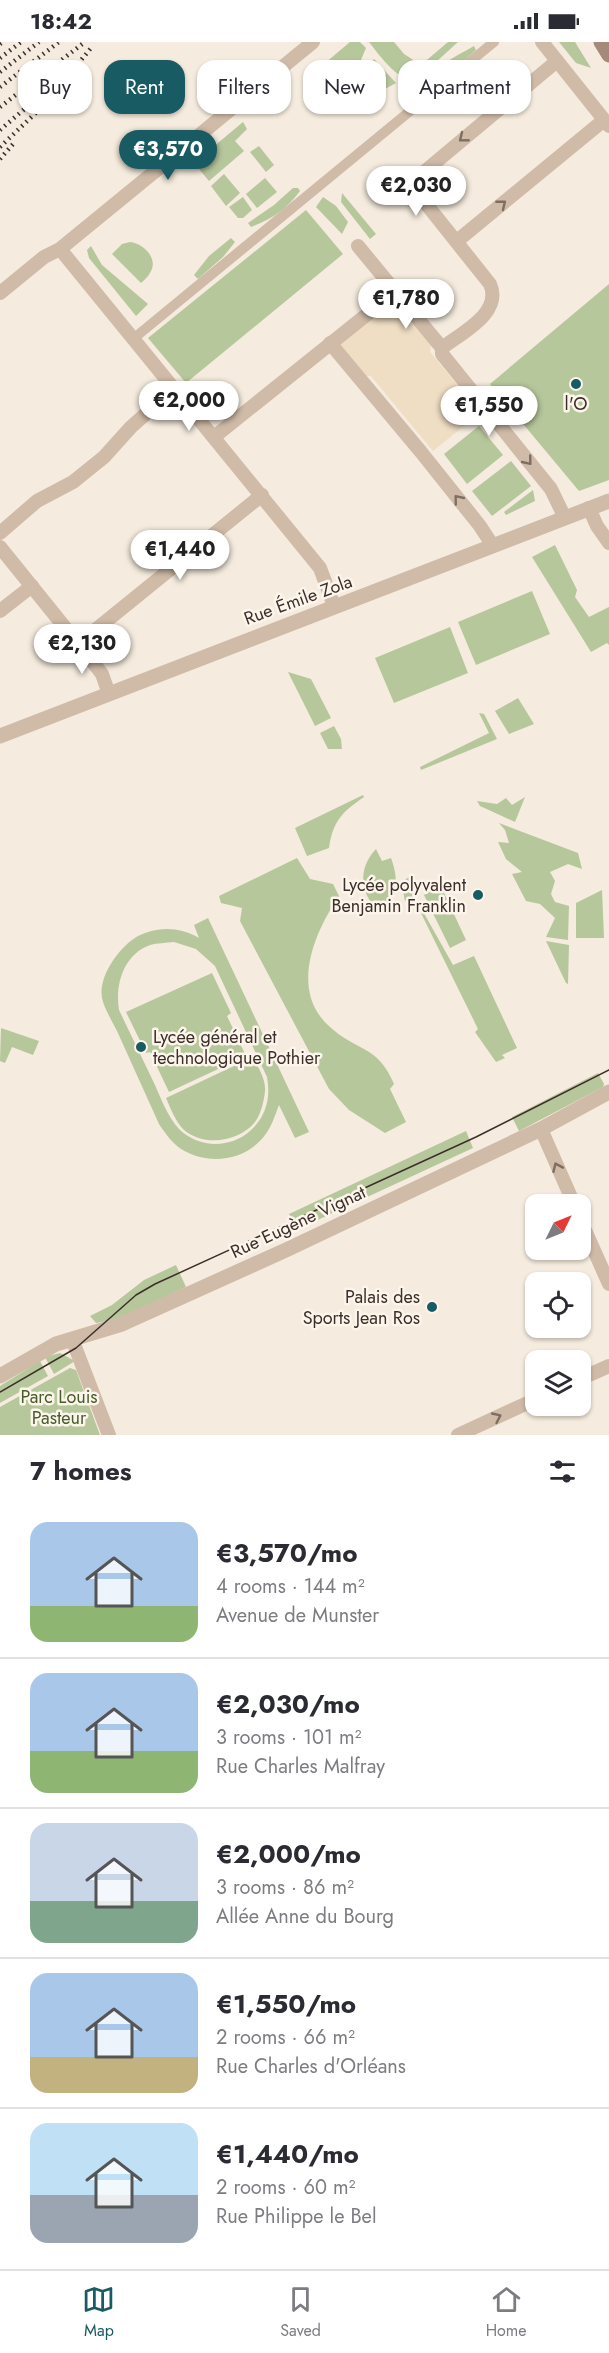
<!DOCTYPE html>
<meta charset="utf-8">
<style>
body{margin:0;font-family:Jost,sans-serif;background:#f7f7f7;color:#2b2b33;height:100vh;display:flex;flex-direction:column;font-size:22px;white-space:nowrap}
*{box-sizing:border-box;margin:0}
p{font-size:20px;color:#7c7c81}
.icon{flex:none;width:33px;height:33px;fill:none;stroke:currentColor;stroke-width:2;stroke-linecap:round;stroke-linejoin:round}
.map{position:relative;height:1393px;overflow:hidden}
.sheet{display:flex;flex-direction:column;background:#fff;flex:1}
.sheet>*{flex:none}
.top-card{position:absolute;left:18px;top:18px;width:573px;height:54px;display:flex;gap:12px}
.needle{width:39px;rotate:47deg}
.buttons{position:absolute;left:525px;top:1152px;display:grid;gap:12px}
.buttons a{display:grid;place-items:center;width:66px;height:66px;border-radius:12px;background:#fff;box-shadow:0 2px 4px #0004;font-size:30px}
.price{position:absolute;translate:-50% -51px;padding:0 14px;border-radius:21px;background:#fff;color:#222;font-size:20px;line-height:39px;filter:drop-shadow(0 2px 3px #0008)}
.price::after{content:'';position:absolute;left:50%;top:36px;width:18px;height:14px;margin-left:-9px;background:inherit;clip-path:polygon(0 0,100% 0,50% 100%)}
.price.on{background:#195b63;color:#fff}
ul{padding:0;list-style:none}
li{display:flex;align-items:center;gap:18px;height:150px;padding:0 30px}
li+li{border-top:2px solid #e1e1e2}
li span{display:grid;place-items:center;flex:none;width:168px;height:120px;border-radius:18px;color:#555}
li>.icon{margin-inline-start:auto}
span .icon{width:72px;height:72px;fill:#fffc;stroke-width:1}
li b{font-size:26px}
h2{display:flex;justify-content:space-between;align-items:center;height:72px;padding:0 30px;font-size:26px}
.chip{padding:0 21px;border-radius:18px;background:#fff;box-shadow:0 2px 4px #0004;font-size:21px;line-height:54px}
.chip.on{background:#195b63;color:#fff}
.status{display:flex;justify-content:space-between;align-items:center;height:42px;padding:0 30px;background:#fff;direction:ltr}
.status svg{height:16px;fill:currentColor}
.tab-bar{display:flex;justify-content:space-around;align-items:center;height:84px;border-top:2px solid #e1e1e2;background:#fff;font-size:16px;color:#7c7c81}
.tab-bar a{display:grid;justify-items:center;gap:3px}
.tab-bar .on{color:#195b63}
.map>svg:first-child{display:block}
.green{fill:#b7c79c;fill-rule:evenodd}
.plaza{fill:#efddc4}
.lines{fill:none;stroke-linecap:round;stroke-linejoin:round}
.pedestrian{stroke:#d0bba8;stroke-width:10}
.minor{stroke:#d0bba8;stroke-width:14}
.tertiary{stroke:#d0bba8;stroke-width:15}
.secondary{stroke:#a48a79;stroke-width:15}
.tram{stroke:#3c2f29;stroke-width:1.5}
.rail{stroke:#3c2f29;stroke-width:4.5;stroke-dasharray:1.5 4.5;stroke-linecap:butt}
.oneway{stroke:#7f6e62}
.poi-dot{fill:#195b63;stroke:#fcf5ec;stroke-width:2}
.labels{text-anchor:middle;dominant-baseline:central;stroke-width:5;stroke-linejoin:round;paint-order:stroke}
.poi-label{font-size:18px;fill:#3c2f29;stroke:#fcf5ec;text-anchor:end}
.street-label{font-size:18px;fill:#3c2f29;stroke:#fcf5ec}
.park-label{font-size:18px;fill:#485d2a;stroke:#fcf5ec}
</style>
<div class="status"><b>18:42</b><svg viewBox="0 0 49 12"><path d="M0 12V9h3v3zM5 12V6h3v6zM10 12V3h3v9zM15 12V0h3v12zM26 1h20v11H26zM47 4h2v5h-2z"/></svg></div>
<div class="map">
<svg width="609" height="1393" viewBox="0 0 609 1393">
<rect width="100%" height="100%" fill="#f5ebde"/>
<g class="green">
<polygon points="350,0 360,0 366,6 355,32 339,53 318,27"/>
<path d="M369 0H394L404 12 421 23 448 0H458C448 9 420 37 407 36 395 35 376 9 369 0Z"/>
<polygon points="559,0 575,0 591,26 576,21"/>
<path d="M474 4 476 8 430 48 419 46 417 40C435 26 454 15 474 4Z"/>
<polygon points="374,17 396,41 350,66 344,59"/>
<polygon points="243,80 247,87 235,99 244,109 209,139 194,121"/>
<polygon points="259,104 274,123 266,130 250,110"/>
<polygon points="224,132 240,151 226,164 211,144"/>
<polygon points="265,136 277,150 257,166 246,152"/>
<path d="M293 146H298L300 149C287 167 272 177 251 185L248 181 274 163Z"/>
<polygon points="342,151 376,192 370,197 341,160"/>
<polygon points="243,155 252,168 243,176 238,176 229,165"/>
<polygon points="323,155 336,164 348,180 342,192 316,165"/>
<polygon points="306,168 343,212 186,341 148,296"/>
<polygon points="231,196 235,200 223,215 198,237 194,233 209,214"/>
<path d="M130 200C143 201 158 216 151 229 149 234 145 237 141 241L112 212 122 202Z"/>
<polygon points="91,204 102,223 148,262 136,274 89,216 87,208"/>
<polygon points="609,242 609,438 579,449 490,342"/>
<polygon points="479,384 503,413 467,442 444,412"/>
<polygon points="511,419 531,444 492,474 472,449"/>
<polygon points="533,448 535,459 506,473 504,470"/>
<polygon points="555,503 577,548 575,555 589,575 609,565 609,603 607,601 591,610 532,515"/>
<polygon points="532,549 550,592 476,623 458,580"/>
<polygon points="450,585 468,631 394,661 375,616"/>
<polygon points="288,630 311,637 331,676 315,684"/>
<polygon points="518,656 534,682 509,692 495,669"/>
<polygon points="479,671 484,672 497,697 421,728 420,725 489,691"/>
<polygon points="334,684 341,697 342,707 328,707 320,691"/>
<path d="M363 753 364 755C342 770 333 779 329 806L307 814 295 786Z"/>
<polygon points="525,755 515,780 480,764 477,759 497,762 506,756 512,763"/>
<polygon points="499,781 578,811 582,827 568,822 550,830 555,839 551,852 555,860 569,864 568,898 546,895 555,876 540,862 526,859 512,832 522,830 506,817 498,800 509,801 505,788"/>
<path d="M376 807 382 819 391 816C399 837 398 856 380 871 360 852 357 827 376 807Z"/>
<path d="M297 816 310 837 333 842 339 854C314 891 289 949 330 985 357 1010 377 1002 394 1042L390 1047 406 1080 385 1091 349 1068 329 1047 240 879 242 866 221 861 219 854Z"/>
<polygon points="411,834 418,848 416,853 405,859 401,840"/>
<polygon points="438,838 466,898 450,906 424,853 433,847"/>
<polygon points="602,848 604,896 576,896 576,861"/>
<polygon points="418,865 421,866 453,923 474,914 517,1006 502,1013 505,1016 496,1020 475,990 478,987"/>
<path d="M208 876 309 1090 295 1096 279 1063C275 1073 272 1084 265 1093 246 1119 208 1124 181 1107 172 1101 165 1091 159 1082 145 1051 131 1020 117 989 112 979 104 966 102 956 98 934 120 904 138 894 158 884 180 885 199 896L194 883ZM174 900 196 907 215 924 267 1035C271 1056 266 1075 250 1089 230 1107 198 1106 179 1087 168 1075 161 1057 155 1043 143 1018 131 993 119 968 115 943 123 913 150 903 157 901 166 901 174 900Z"/>
<polygon points="546,899 569,903 568,942 566,941"/>
<polygon points="212,931 231,971 227,974 246,1014 169,1050 150,1010 146,1011 126,970"/>
<polygon points="1,986 39,999 33,1013 12,1005 5,1021 0,1019"/>
<path d="M253 1015C258 1025 266 1037 265 1049 264 1059 261 1072 255 1080 239 1100 204 1105 184 1088 175 1079 171 1067 166 1056Z"/>
<polygon points="598,1031 604,1042 603,1045 519,1089 512,1075"/>
<polygon points="466,1089 473,1106 296,1188 289,1172"/>
<path d="M176 1223 186 1245C158 1258 127 1277 96 1281L90 1274 112 1263 144 1238Z"/>
<polygon points="60,1311 75,1319 54,1332 45,1315"/>
<polygon points="40,1319 48,1334 0,1361 0,1344"/>
<polygon points="70,1326 76,1328 100,1393 0,1393 0,1365"/>
</g>
<polygon class="plaza" points="395,262 401,265 431,303 430,310 480,371 433,409 371,334 366,334 341,304 341,299 385,263"/>
<g class="lines">
<polyline class="pedestrian" points="133,297 494,0"/>
<g class="minor">
<polyline points="542,0 609,84"/>
<polyline points="457,199 604,78"/>
<polyline points="358,204 442,306 442,312 551,447 565,476"/>
<polyline points="60,207 320,526 334,564"/>
<polyline points="0,251 44,215 60,207 313,0"/>
<polyline points="330,301 421,410 480,484 493,504"/>
<path d="M442 306C461 291 503 271 490 242L419 153 416 144 418 135 557 19"/>
<polyline points="214,395 395,250"/>
<polyline points="589,466 597,484 609,501"/>
<polyline points="0,491 37,459 73,440 104,415 131,385 174,347"/>
<polyline points="0,505 92,619 102,632 109,652"/>
<polyline points="0,569 32,544"/>
<polyline points="78,602 262,453"/>
<polyline points="541,1087 574,1162"/>
<polyline points="580,1177 609,1242"/>
<polyline points="72,1297 109,1393"/>
<polyline points="580,1337 609,1324"/>
<polyline points="458,1393 536,1357"/>
</g>
<g class="tertiary">
<polyline points="0,694 609,459"/>
<polyline points="0,1334 56,1302 122,1282 286,1208 541,1087 609,1050"/>
</g>
<polyline class="secondary" points="601,0 609,13"/>
<polyline class="tram" points="0,1350 76,1306 136,1253 155,1242 476,1095 609,1028"/>
<g class="rail">
<polyline points="0,2 3,0"/>
<polyline points="0,16 21,0"/>
<polyline points="0,30 39,0"/>
<polyline points="0,45 59,0"/>
<polyline points="0,65 85,0"/>
<polyline points="0,88 49,46"/>
<polyline points="0,105 44,63 91,6"/>
<polyline points="0,117 14,101"/>
</g>
</g>
<defs><path id="oneway-chevron" d="M-2-3.5L2.5 0L-2 3.5" fill="none" stroke-width="1.6" stroke-linecap="round" stroke-linejoin="round" transform="scale(1.5)"/></defs>
<g class="oneway">
<use href="#oneway-chevron" transform="translate(463 96) rotate(141)"/>
<use href="#oneway-chevron" transform="translate(502 162) rotate(-39)"/>
<use href="#oneway-chevron" transform="translate(528 419) rotate(51)"/>
<use href="#oneway-chevron" transform="translate(458 457) rotate(-129)"/>
<use href="#oneway-chevron" transform="translate(557 1125) rotate(-114)"/>
<use href="#oneway-chevron" transform="translate(497 1375) rotate(-25)"/>
</g>
<g class="poi-dot">
<circle cx="576" cy="342" r="6"/>
<circle cx="478" cy="853" r="6"/>
<circle cx="141" cy="1005" r="6"/>
<circle cx="432" cy="1265" r="6"/>
</g>
<g class="labels">
<g class="poi-label">
<text x="576" y="362" text-anchor="middle">l'O</text>
<text x="466" y="843">Lycée polyvalent<tspan x="466" dy="21">Benjamin Franklin</tspan></text>
<text x="153" y="995" text-anchor="start">Lycée général et<tspan x="153" dy="21">technologique Pothier</tspan></text>
<text x="420" y="1255">Palais des<tspan x="420" dy="21">Sports Jean Ros</tspan></text>
</g>
<g class="street-label">
<text transform="translate(298 558) rotate(-20)">Rue Émile Zola</text>
<text transform="translate(298 1180) rotate(-25)">Rue Eugène Vignat</text>
</g>
<g class="park-label">
<text x="59" y="1355">Parc Louis<tspan x="59" dy="21">Pasteur</tspan></text>
</g>
</g>
</svg>
<div class="buttons">
<a><svg class="needle" viewBox="-14 -14 28 28"><path d="M0-13l5 13h-10z" fill="#e53935"/><path d="M0 13l5-13h-10z" fill="#7c7c81"/></svg></a>
<a><svg class="icon" aria-label="locate" viewBox="0 0 24 24"><circle cx="12" cy="12" r="6"/><path d="M12 2v4M12 18v4M2 12h4M18 12h4"/></svg></a>
<a><svg class="icon" aria-label="layers" viewBox="0 0 24 24"><path d="M12 4l9 5-9 5-9-5zM3 14l9 5 9-5"/></svg></a>
</div>
<b class="price on" style="left:168px;top:139px">€3,570</b>
<b class="price" style="left:416px;top:175px">€2,030</b>
<b class="price" style="left:406px;top:288px">€1,780</b>
<b class="price" style="left:189px;top:390px">€2,000</b>
<b class="price" style="left:489px;top:395px">€1,550</b>
<b class="price" style="left:180px;top:539px">€1,440</b>
<b class="price" style="left:82px;top:633px">€2,130</b>
<div class="top-card">
<a class="chip">Buy</a>
<a class="chip on">Rent</a>
<a class="chip">Filters</a>
<a class="chip">New</a>
<a class="chip">Apartment</a>
</div>
</div>
<section class="sheet">
<h2>7 homes<svg class="icon" aria-label="filters" viewBox="0 0 24 24"><path d="M4 7h16M4 17h16"/><circle cx="9" cy="7" r="2"/><circle cx="15" cy="17" r="2"/></svg></h2>
<ul>
<li><span style="background:linear-gradient(#a9c7e8 70%,#8fb573 0)"><svg class="icon" aria-label="home" viewBox="0 0 24 24"><path d="M3 11l9-7 9 7M6 9v11h12V9"/></svg></span><div><b>€3,570/mo</b><p>4 rooms · 144 m²</p><p>Avenue de Munster</p></div></li>
<li><span style="background:linear-gradient(#a9c7e8 65%,#8fb573 0)"><svg class="icon" aria-label="home" viewBox="0 0 24 24"><path d="M3 11l9-7 9 7M6 9v11h12V9"/></svg></span><div><b>€2,030/mo</b><p>3 rooms · 101 m²</p><p>Rue Charles Malfray</p></div></li>
<li><span style="background:linear-gradient(#c9d6e8 65%,#7fa58c 0)"><svg class="icon" aria-label="home" viewBox="0 0 24 24"><path d="M3 11l9-7 9 7M6 9v11h12V9"/></svg></span><div><b>€2,000/mo</b><p>3 rooms · 86 m²</p><p>Allée Anne du Bourg</p></div></li>
<li><span style="background:linear-gradient(#a9c7e8 70%,#c2b280 0)"><svg class="icon" aria-label="home" viewBox="0 0 24 24"><path d="M3 11l9-7 9 7M6 9v11h12V9"/></svg></span><div><b>€1,550/mo</b><p>2 rooms · 66 m²</p><p>Rue Charles d'Orléans</p></div></li>
<li><span style="background:linear-gradient(#bfe0f5 60%,#9aa5b1 0)"><svg class="icon" aria-label="home" viewBox="0 0 24 24"><path d="M3 11l9-7 9 7M6 9v11h12V9"/></svg></span><div><b>€1,440/mo</b><p>2 rooms · 60 m²</p><p>Rue Philippe le Bel</p></div></li>
</ul>
</section>
<nav class="tab-bar">
<a class="on"><svg class="icon" aria-label="map" viewBox="0 0 24 24"><path d="M3 6l6-2 6 2 6-2v14l-6 2-6-2-6 2zM9 4v14M15 6v14"/></svg>Map</a>
<a><svg class="icon" aria-label="saved" viewBox="0 0 24 24"><path d="M7 4h10v16l-5-4-5 4z"/></svg>Saved</a>
<a><svg class="icon" aria-label="home" viewBox="0 0 24 24"><path d="M3 11l9-7 9 7M6 9v11h12V9"/></svg>Home</a>
</nav>
